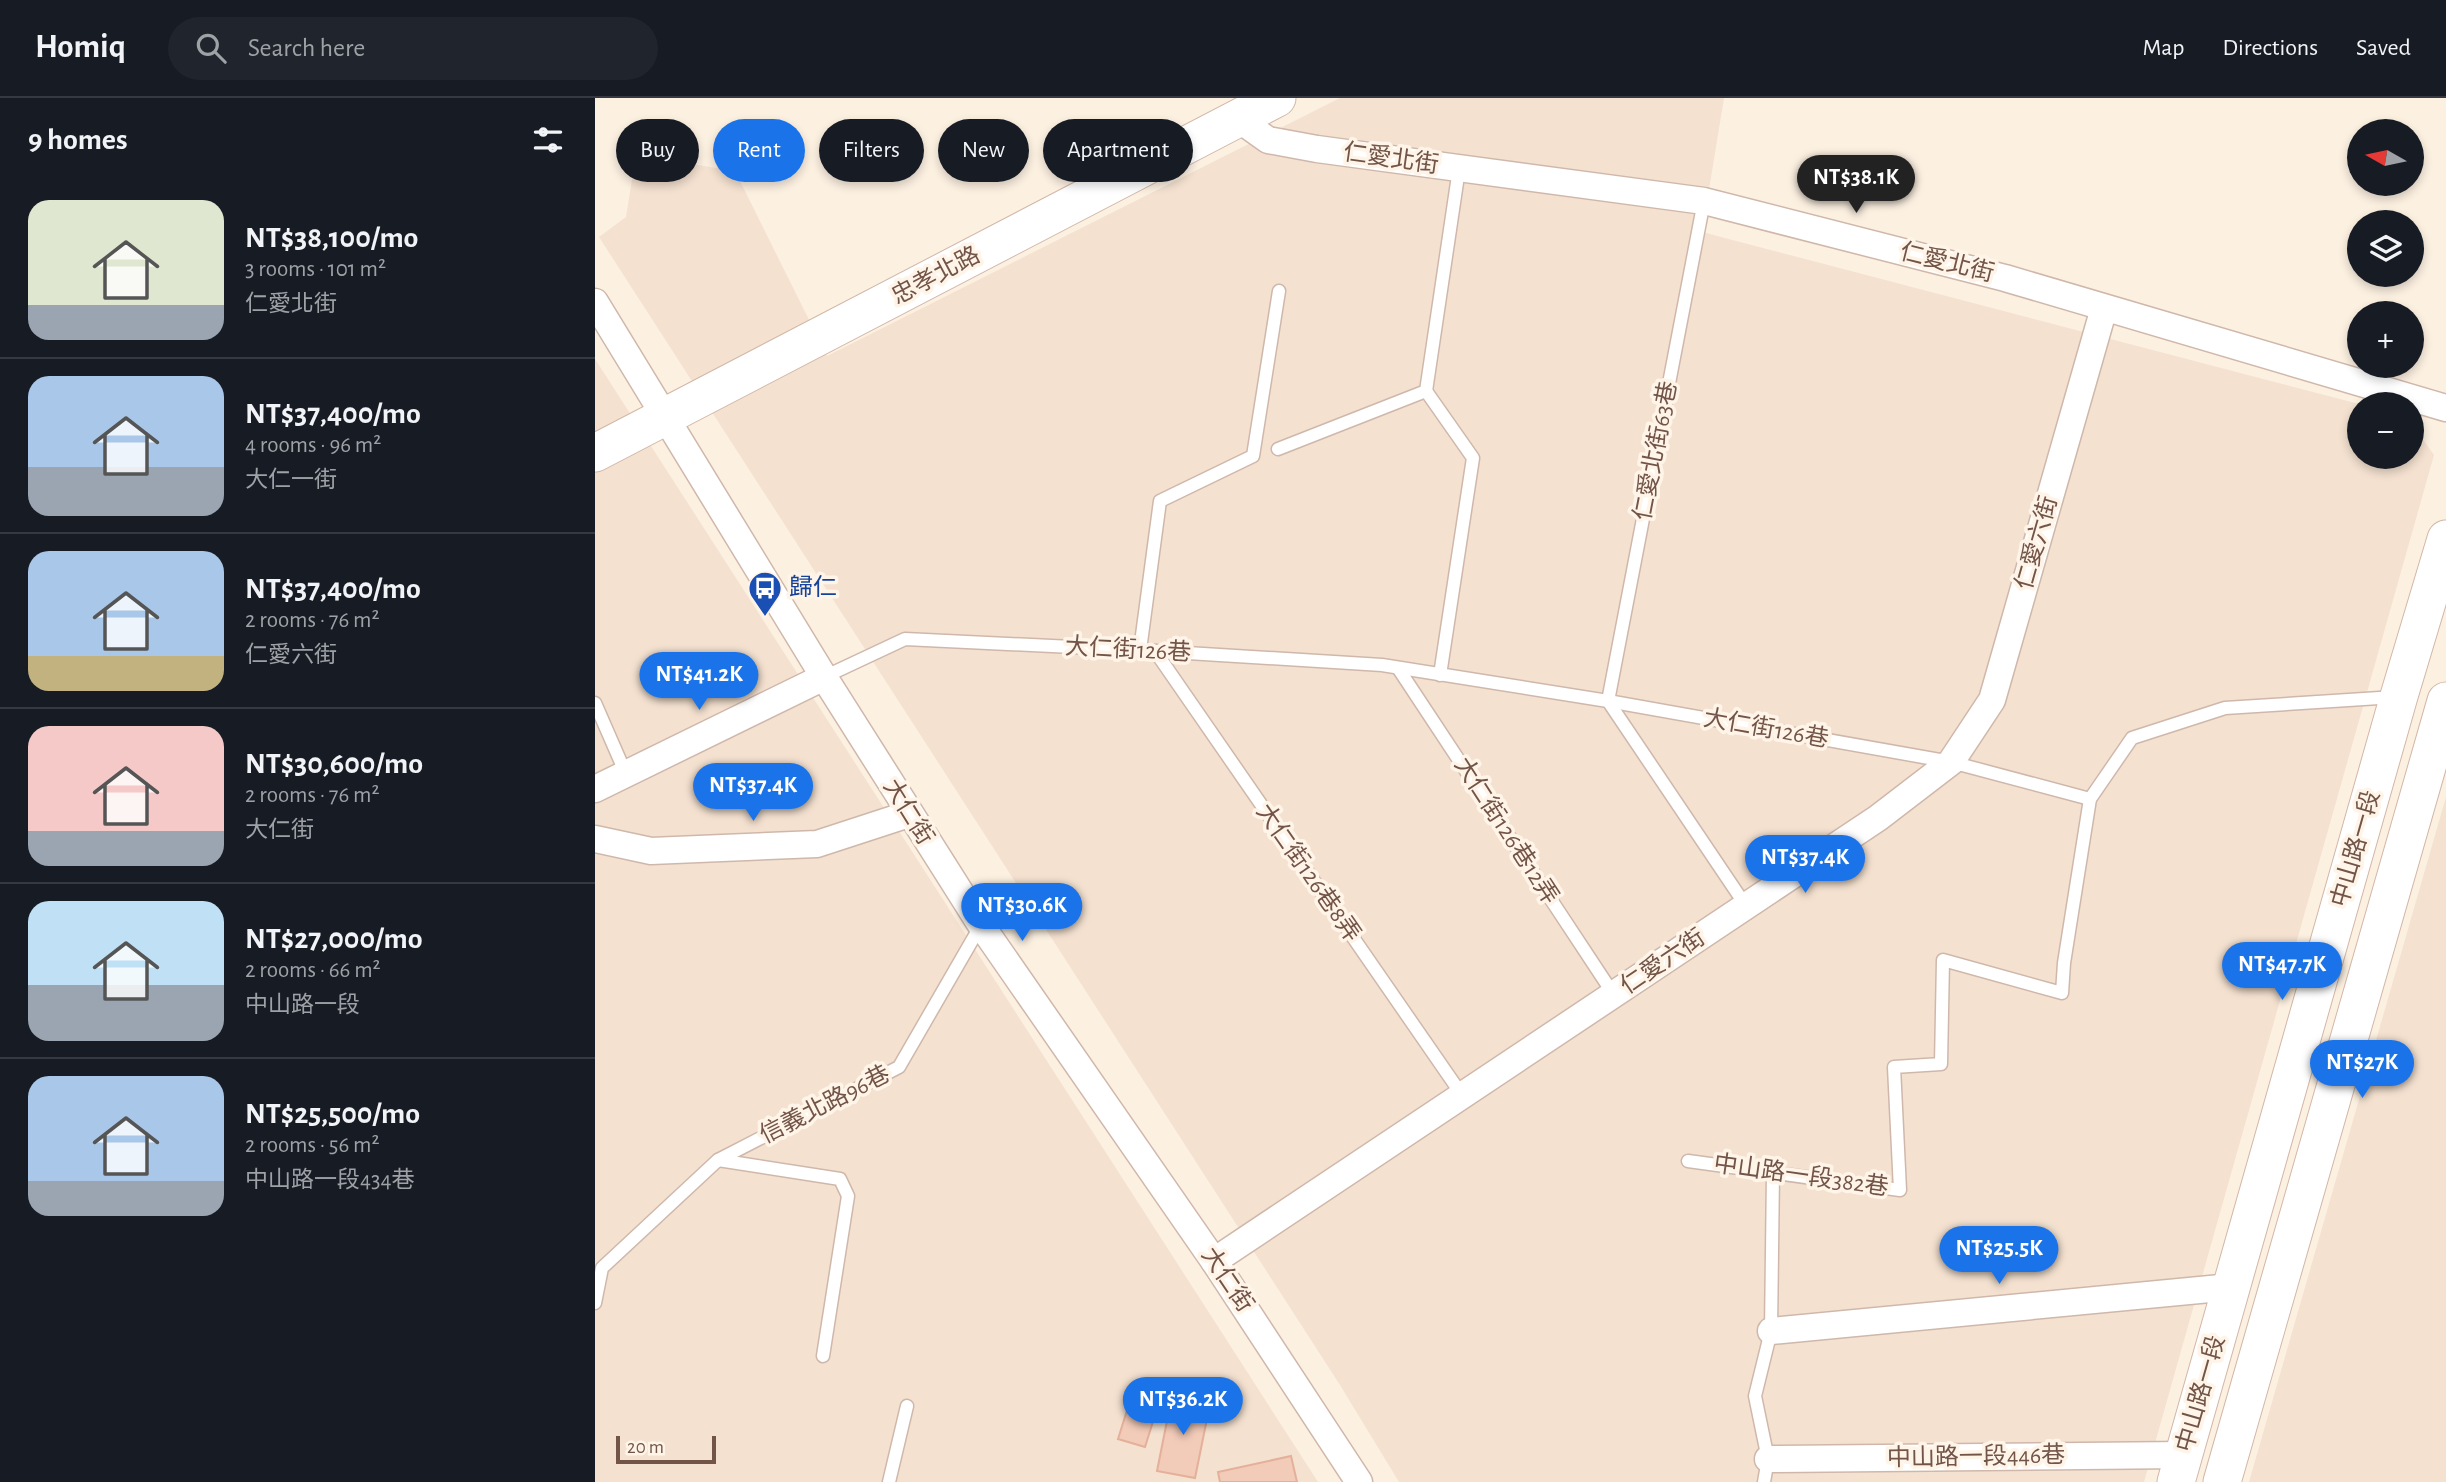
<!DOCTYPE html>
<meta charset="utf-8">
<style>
body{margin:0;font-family:"Alegreya Sans","Noto Sans TC",sans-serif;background:#20242c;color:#f1f3f6;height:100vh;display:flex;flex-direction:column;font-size:26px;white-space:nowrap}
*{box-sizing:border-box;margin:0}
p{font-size:23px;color:#9ea1a6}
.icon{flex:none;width:38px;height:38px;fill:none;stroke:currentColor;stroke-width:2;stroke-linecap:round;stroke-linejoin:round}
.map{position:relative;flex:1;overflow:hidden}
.side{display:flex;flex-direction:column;background:#171b24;width:595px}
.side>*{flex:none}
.banner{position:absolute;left:21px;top:21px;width:665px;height:63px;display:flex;gap:14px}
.needle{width:46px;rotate:279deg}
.buttons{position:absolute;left:1752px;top:21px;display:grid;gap:14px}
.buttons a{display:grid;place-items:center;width:77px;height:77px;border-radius:50%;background:#171b24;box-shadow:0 4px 10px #0003;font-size:35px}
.scale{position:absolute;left:21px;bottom:18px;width:100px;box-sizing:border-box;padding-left:7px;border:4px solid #735448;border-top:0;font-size:19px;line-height:24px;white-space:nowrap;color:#735448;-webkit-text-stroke:5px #fff4e8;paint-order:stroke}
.price{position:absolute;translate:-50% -60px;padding:0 16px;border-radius:24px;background:#1a73e8;color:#fff;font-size:23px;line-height:46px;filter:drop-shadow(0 2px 4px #0008)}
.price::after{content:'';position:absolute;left:50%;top:42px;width:21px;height:16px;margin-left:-10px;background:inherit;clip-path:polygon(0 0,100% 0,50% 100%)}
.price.active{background:#222;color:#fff}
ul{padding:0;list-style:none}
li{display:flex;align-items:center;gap:21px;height:175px;padding:0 28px}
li+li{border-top:2px solid #363941}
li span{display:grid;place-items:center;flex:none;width:196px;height:140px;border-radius:21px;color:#555}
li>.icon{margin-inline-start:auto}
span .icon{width:84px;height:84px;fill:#fffc;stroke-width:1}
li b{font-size:30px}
h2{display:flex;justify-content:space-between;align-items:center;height:84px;padding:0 28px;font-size:30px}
.tag{padding:0 24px;border-radius:32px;background:#171b24;box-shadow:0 4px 10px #0003;font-size:24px;line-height:63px}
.tag.active{background:#1a73e8;color:#fff}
header{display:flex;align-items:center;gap:42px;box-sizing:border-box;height:98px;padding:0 35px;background:#171b24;border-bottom:2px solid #363941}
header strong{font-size:33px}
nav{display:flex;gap:38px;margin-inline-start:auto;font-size:24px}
.search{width:490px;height:63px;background:#20242c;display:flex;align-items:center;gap:18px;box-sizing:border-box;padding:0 24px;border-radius:38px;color:#9ea1a6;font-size:26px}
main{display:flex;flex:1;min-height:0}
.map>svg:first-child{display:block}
.residential{fill:#f4e1d0}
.building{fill:#f2cbb9;stroke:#e4b099;stroke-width:2}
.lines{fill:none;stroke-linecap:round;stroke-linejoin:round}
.service-casing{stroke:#cfb8ab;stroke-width:15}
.minor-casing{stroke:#cfb8ab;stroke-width:29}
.secondary-casing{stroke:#d2b7a8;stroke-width:39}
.service{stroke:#fff;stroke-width:12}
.minor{stroke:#fff;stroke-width:26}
.secondary{stroke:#fff;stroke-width:37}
.labels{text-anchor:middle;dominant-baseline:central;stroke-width:7;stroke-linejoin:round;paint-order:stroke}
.street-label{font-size:24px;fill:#735448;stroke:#fff4e8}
.transit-label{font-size:24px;fill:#164399;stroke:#fff4e8;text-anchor:start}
</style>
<header>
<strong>Homiq</strong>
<div class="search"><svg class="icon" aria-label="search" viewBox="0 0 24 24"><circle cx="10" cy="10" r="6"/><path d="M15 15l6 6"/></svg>Search here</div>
<nav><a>Map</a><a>Directions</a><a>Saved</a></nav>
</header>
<main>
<section class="side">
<h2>9 homes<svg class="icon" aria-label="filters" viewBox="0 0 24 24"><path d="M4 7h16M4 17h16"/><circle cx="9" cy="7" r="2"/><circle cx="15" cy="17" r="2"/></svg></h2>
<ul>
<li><span style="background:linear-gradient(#dfe7d0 75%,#9aa5b1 0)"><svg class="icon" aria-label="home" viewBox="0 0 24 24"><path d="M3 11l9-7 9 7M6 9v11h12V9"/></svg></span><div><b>NT$38,100/mo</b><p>3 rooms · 101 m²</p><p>仁愛北街</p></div></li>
<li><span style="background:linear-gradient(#a9c7e8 65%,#9aa5b1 0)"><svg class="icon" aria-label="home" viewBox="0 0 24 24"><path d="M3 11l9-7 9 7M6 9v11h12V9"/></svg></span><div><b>NT$37,400/mo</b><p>4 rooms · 96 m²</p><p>大仁一街</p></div></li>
<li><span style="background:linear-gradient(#a9c7e8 75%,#c2b280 0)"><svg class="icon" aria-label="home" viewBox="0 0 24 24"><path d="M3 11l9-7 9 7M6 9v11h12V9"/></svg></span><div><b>NT$37,400/mo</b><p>2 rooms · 76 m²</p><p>仁愛六街</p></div></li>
<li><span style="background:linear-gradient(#f6c9c9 75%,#9aa5b1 0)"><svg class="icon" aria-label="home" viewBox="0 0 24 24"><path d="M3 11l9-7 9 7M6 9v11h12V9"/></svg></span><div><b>NT$30,600/mo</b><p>2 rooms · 76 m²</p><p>大仁街</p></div></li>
<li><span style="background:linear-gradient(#bfe0f5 60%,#9aa5b1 0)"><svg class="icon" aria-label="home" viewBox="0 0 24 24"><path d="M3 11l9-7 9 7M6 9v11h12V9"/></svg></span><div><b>NT$27,000/mo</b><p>2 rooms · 66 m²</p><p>中山路一段</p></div></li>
<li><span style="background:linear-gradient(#a9c7e8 75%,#9aa5b1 0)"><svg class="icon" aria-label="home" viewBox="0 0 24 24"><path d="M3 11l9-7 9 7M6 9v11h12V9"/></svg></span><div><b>NT$25,500/mo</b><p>2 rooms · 56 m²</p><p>中山路一段434巷</p></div></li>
</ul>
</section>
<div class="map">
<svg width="1851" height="1384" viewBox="0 0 1851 1384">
<rect width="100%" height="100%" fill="#fcf0e1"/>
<g class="residential">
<polygon points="745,0 1129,0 1107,134 1764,306 1764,359 1816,359 1817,326 1839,357 1549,1384 804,1384 745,1287 4,139 31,119 41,57 140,73 232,258"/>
<polygon points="0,261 723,1384 0,1384"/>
<polygon points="1851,699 1851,1384 1654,1384"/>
</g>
<g class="building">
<polygon points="540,1287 567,1295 550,1349 523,1341"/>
<polygon points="577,1298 615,1306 600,1380 562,1373"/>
<polygon points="696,1358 702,1384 625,1384 623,1374"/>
</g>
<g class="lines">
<defs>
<g id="service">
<polyline points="1109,103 1013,603 1151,808"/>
<polyline points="831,293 878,360 845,577"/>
<polyline points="683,351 831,293 864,71"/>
<polyline points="545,552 565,403 658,358 684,193"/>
<polyline points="560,553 867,997"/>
<polyline points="803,570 1019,897"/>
<polyline points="229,579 310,541 560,553 787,567 1013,603 1356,664 1495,701"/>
<polyline points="0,605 31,676"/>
<polyline points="123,1062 245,1081 253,1098 228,1258"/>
<polyline points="1093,1063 1305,1092 1299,969 1346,966 1348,862 1467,895 1469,865 1495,701 1537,640 1630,610 1800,599"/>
<polyline points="0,1205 7,1170 123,1062 304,969 386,827"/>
<polyline points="294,1384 312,1308"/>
<polyline points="1169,1384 1173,1361 1160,1298 1176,1233 1178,1074"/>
</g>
<g id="minor">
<polyline points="642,20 673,42 722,51 1109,103 1410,180 1851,310"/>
<polyline points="0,204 229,579 386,827 619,1163 764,1384"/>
<polyline points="0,691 229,579"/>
<polyline points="0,741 56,753 222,746 314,716"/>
<polyline points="619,1163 1283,720 1356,664 1397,602 1509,210"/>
<polyline points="1176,1233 1636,1189"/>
<polyline points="1173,1361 1589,1357"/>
</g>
<g id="secondary">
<polyline points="0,355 682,0"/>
<polyline points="1581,1384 1804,598 1851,441"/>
<polyline points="1627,1384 1851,603"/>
</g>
</defs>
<use href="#service" class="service-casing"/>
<use href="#minor" class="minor-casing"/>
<use href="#secondary" class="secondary-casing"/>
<use href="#service" class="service"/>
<use href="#minor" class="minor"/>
<use href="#secondary" class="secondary"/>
</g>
<defs>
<symbol id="bus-pin" viewBox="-11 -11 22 30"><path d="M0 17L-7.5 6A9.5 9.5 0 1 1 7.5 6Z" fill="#1a4fb4" stroke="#fff4e8"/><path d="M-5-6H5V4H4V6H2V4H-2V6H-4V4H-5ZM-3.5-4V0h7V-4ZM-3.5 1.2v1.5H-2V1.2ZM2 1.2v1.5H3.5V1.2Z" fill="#fff"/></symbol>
</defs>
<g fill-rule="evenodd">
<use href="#bus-pin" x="151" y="471" width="38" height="52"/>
</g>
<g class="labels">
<g class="street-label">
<text transform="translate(796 61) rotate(8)">仁愛北街</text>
<text transform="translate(1352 165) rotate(14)">仁愛北街</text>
<text transform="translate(341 178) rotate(-28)">忠孝北路</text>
<text transform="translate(1061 353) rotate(-79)">仁愛北街63巷</text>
<text transform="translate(1442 445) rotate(-74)">仁愛六街</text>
<text transform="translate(533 552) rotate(3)">大仁街126巷</text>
<text transform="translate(1171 631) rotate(10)">大仁街126巷</text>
<text transform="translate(313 714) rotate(58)">大仁街</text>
<text transform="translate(911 733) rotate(57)">大仁街126巷12弄</text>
<text transform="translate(1761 751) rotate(-74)">中山路一段</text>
<text transform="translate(713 775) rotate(55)">大仁街126巷8弄</text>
<text transform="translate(1068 864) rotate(-34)">仁愛六街</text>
<text transform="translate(230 1007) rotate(-27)">信義北路96巷</text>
<text transform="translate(1206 1078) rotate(8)">中山路一段382巷</text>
<text transform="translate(632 1182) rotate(56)">大仁街</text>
<text transform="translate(1606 1296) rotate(-74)">中山路一段</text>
<text transform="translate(1381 1359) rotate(-1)">中山路一段446巷</text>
</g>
<g class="transit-label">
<text x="194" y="490">歸仁</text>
</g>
</g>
</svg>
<div class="buttons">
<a><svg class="needle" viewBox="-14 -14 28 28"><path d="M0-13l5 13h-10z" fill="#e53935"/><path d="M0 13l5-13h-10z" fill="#9ea1a6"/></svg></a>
<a><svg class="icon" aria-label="layers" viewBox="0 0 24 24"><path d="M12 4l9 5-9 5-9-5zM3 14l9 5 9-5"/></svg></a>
<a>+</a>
<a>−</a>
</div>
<div class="scale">20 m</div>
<b class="price active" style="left:1261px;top:117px">NT$38.1K</b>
<b class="price" style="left:104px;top:614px">NT$41.2K</b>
<b class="price" style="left:158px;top:725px">NT$37.4K</b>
<b class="price" style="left:1210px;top:797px">NT$37.4K</b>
<b class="price" style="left:427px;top:845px">NT$30.6K</b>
<b class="price" style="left:1687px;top:904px">NT$47.7K</b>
<b class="price" style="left:1767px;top:1002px">NT$27K</b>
<b class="price" style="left:1404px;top:1188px">NT$25.5K</b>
<b class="price" style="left:588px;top:1339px">NT$36.2K</b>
<div class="banner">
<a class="tag">Buy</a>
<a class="tag active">Rent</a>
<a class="tag">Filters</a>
<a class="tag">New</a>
<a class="tag">Apartment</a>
</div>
</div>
</main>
